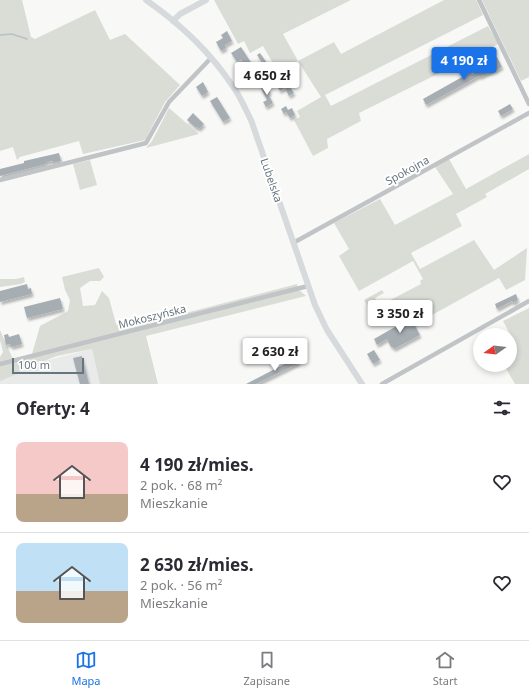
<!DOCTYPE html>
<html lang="pl">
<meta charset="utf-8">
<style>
body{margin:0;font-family:"Noto Sans",sans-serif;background:#f7f7f7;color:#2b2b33;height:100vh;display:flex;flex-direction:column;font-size:15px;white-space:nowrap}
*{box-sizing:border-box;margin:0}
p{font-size:13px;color:#7c7c81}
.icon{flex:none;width:22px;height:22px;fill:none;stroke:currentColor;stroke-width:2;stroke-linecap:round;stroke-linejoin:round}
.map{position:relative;height:384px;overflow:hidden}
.details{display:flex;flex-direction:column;background:#fff;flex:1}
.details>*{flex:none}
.needle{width:26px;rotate:256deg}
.buttons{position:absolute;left:473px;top:328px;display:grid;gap:8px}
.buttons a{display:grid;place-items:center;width:44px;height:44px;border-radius:50%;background:#fff;box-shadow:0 2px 6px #0003;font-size:20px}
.scale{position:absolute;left:12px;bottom:10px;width:72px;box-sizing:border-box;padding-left:4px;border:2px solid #66757e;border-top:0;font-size:11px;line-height:14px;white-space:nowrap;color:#66757e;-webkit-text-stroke:3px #fff;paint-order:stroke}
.price{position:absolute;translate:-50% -34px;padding:0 9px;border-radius:4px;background:#fff;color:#222;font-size:13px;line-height:26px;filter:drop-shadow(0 1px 2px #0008)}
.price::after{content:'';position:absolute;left:50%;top:24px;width:12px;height:9px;margin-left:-6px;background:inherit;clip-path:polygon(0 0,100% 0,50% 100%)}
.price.current{background:#1a73e8;color:#fff}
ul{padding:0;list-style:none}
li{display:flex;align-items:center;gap:12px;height:100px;padding:0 16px}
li+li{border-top:1px solid #e1e1e2}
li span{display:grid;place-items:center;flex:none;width:112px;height:80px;border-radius:8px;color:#555}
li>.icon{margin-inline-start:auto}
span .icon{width:48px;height:48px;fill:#fffc;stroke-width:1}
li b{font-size:17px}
h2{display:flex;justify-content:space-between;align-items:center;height:48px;padding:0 16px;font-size:17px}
.tabs{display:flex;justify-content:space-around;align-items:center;height:56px;border-top:1px solid #e1e1e2;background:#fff;font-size:11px;color:#7c7c81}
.tabs a{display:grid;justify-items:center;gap:2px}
.tabs .current{color:#1a73e8}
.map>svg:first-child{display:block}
.built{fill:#e9eaea}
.green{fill:#d9ddd6}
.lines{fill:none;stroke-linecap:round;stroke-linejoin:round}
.stream{stroke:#b7c2c6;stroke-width:1.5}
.building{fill:#a6adb3;filter:url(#shadow)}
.street{stroke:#c0c4c7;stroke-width:4.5}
.secondary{stroke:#d6dadd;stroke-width:6}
.labels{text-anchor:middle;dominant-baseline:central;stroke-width:4;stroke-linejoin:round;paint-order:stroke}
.street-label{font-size:11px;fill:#66757e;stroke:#fff}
</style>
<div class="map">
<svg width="529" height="384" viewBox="0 0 529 384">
<defs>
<filter id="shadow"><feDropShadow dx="1.5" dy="3" stdDeviation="1" flood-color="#0004"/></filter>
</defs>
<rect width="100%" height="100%" fill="#f8f8f6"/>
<polygon class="built" points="92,349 100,384 0,384 0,372"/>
<g class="green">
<polygon points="0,0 22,0 31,37 35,39 95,10 110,40 125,34 180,85 165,102 145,140 83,154 79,141 20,157 17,160 13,147 0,151"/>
<polygon points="214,0 351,0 283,34 298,61 334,42 341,54 444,0 476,0 483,15 325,95 331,106 488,26 498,44 359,113 361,121 327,139 328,148 313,156 294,120 300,117 297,111 321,97 298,61 278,72 263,46 250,53 244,41 238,44"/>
<polygon points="482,0 529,0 529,77 521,81"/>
<polygon points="169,108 199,134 146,148 152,141"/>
<polygon points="529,154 529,169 485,194 487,197 456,214 462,226 411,253 420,269 474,240 494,270 527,248 525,280 506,290 499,278 432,315 423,300 378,324 364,300 382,290 384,293 375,298 379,306 421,284 420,281 423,279 413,261 359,291 339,256 349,249 334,223 380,199 395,225 453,194 435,167 449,159 466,189"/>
<polygon points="90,160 97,185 80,190 73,164"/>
<polygon points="99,268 104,277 100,281 90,281 80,288 83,306 95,305 102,291 109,298 116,324 124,329 297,284 298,289 306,296 146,336 158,384 100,384 92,349 57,356 44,361 35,362 24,368 17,374 0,381 0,357 3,352 0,340 0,330 13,359 32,354 40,326 68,311 70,300 65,290 62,277"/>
<polygon points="24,277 25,282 21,284 0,287 0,279 16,279"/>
<polygon points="529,308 529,384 515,384 504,365 510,365 510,340 512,338 503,321"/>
</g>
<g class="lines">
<polyline class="stream" points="0,35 12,34 27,39"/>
</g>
<g class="building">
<polygon points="227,31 232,41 225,45 226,48 221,51 216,42 223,38 221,35"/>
<polygon points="241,47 252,64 246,68 241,59 237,62 231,53"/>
<polygon points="260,53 269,66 270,65 275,74 271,76 257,55"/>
<polygon points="497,57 502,67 495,71 494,70 480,77 479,76 426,105 423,99 471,72 472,74 491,63 490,61"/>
<polygon points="285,74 291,85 289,86 294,93 289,96 285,88 280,91 278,88 283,85 279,78"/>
<polygon points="203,82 208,92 202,96 196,87"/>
<polygon points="266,85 270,93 268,94 273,103 266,107 263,102 267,100 261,88"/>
<polygon points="217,97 230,118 223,122 210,101"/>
<polygon points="510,104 513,109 501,116 498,111"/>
<polygon points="286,106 288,110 292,108 295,115 290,118 286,112 284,114 281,109"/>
<polygon points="193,113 204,124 199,129 197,127 196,128 187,120"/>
<polygon points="59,153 61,161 53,163 53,161 46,162 46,164 0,176 0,169 24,163 24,161"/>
<polygon points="27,284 28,289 31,288 32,294 0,302 0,291"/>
<polygon points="516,294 518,300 513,303 512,301 497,309 495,304"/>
<polygon points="60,298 63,309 27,318 24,307"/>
<polygon points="416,315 419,320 414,324 420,335 394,349 393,347 391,347 387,339 377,345 374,339"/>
<polygon points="8,334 9,337 19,334 22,344 11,347 10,344 6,345 4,335"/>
<polygon points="374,350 380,360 373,364 367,354"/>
<polygon points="82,356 89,384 80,384 73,358"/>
<polygon points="296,358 299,363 256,384 246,384"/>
</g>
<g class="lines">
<g class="street">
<polyline points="479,0 529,104"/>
<polyline points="0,180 146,143 169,102 211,58"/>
<polyline points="293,243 529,113"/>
<polyline points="0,364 308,286"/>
<polyline points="382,384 529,301"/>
</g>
<g class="secondary">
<path d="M146 0C179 23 210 52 232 85 240 96 245 108 251 120L315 305 327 330 362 384"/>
<polyline points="173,21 180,14 206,0"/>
</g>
</g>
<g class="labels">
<g class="street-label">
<text transform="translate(407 170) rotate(-29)">Spokojna</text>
<text transform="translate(272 180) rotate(71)">Lubelska</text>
<text transform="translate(152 316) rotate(-14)">Mokoszyńska</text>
</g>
</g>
</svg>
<div class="buttons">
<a><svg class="needle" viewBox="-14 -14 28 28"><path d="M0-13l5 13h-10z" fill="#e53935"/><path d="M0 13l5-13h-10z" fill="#7c7c81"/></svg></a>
</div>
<div class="scale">100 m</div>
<b class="price current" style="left:464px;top:81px">4 190 zł</b>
<b class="price" style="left:267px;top:96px">4 650 zł</b>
<b class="price" style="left:400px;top:334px">3 350 zł</b>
<b class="price" style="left:275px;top:372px">2 630 zł</b>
</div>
<section class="details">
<h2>Oferty: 4<svg class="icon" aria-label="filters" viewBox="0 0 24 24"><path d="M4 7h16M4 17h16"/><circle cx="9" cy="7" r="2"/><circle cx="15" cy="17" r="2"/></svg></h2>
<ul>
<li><span style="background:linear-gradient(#f6c9c9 65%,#b9a48a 0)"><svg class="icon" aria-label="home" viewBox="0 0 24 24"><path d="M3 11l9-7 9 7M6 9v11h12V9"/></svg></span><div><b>4 190 zł/mies.</b><p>2 pok. · 68 m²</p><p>Mieszkanie</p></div><svg class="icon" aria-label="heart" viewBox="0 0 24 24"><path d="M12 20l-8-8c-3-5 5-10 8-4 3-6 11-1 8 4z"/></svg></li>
<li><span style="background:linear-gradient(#bfe0f5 60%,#b9a48a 0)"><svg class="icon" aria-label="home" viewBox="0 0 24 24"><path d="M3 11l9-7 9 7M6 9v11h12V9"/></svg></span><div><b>2 630 zł/mies.</b><p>2 pok. · 56 m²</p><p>Mieszkanie</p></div><svg class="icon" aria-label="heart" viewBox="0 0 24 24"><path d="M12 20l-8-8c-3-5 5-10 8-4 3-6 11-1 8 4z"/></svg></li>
</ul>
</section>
<nav class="tabs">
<a class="current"><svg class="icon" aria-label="map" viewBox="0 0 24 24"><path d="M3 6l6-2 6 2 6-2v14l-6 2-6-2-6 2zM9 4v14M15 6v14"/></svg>Mapa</a>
<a><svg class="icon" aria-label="saved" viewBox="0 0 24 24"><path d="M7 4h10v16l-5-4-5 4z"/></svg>Zapisane</a>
<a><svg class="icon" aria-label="home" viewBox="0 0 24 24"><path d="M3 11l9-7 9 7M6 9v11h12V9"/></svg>Start</a>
</nav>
